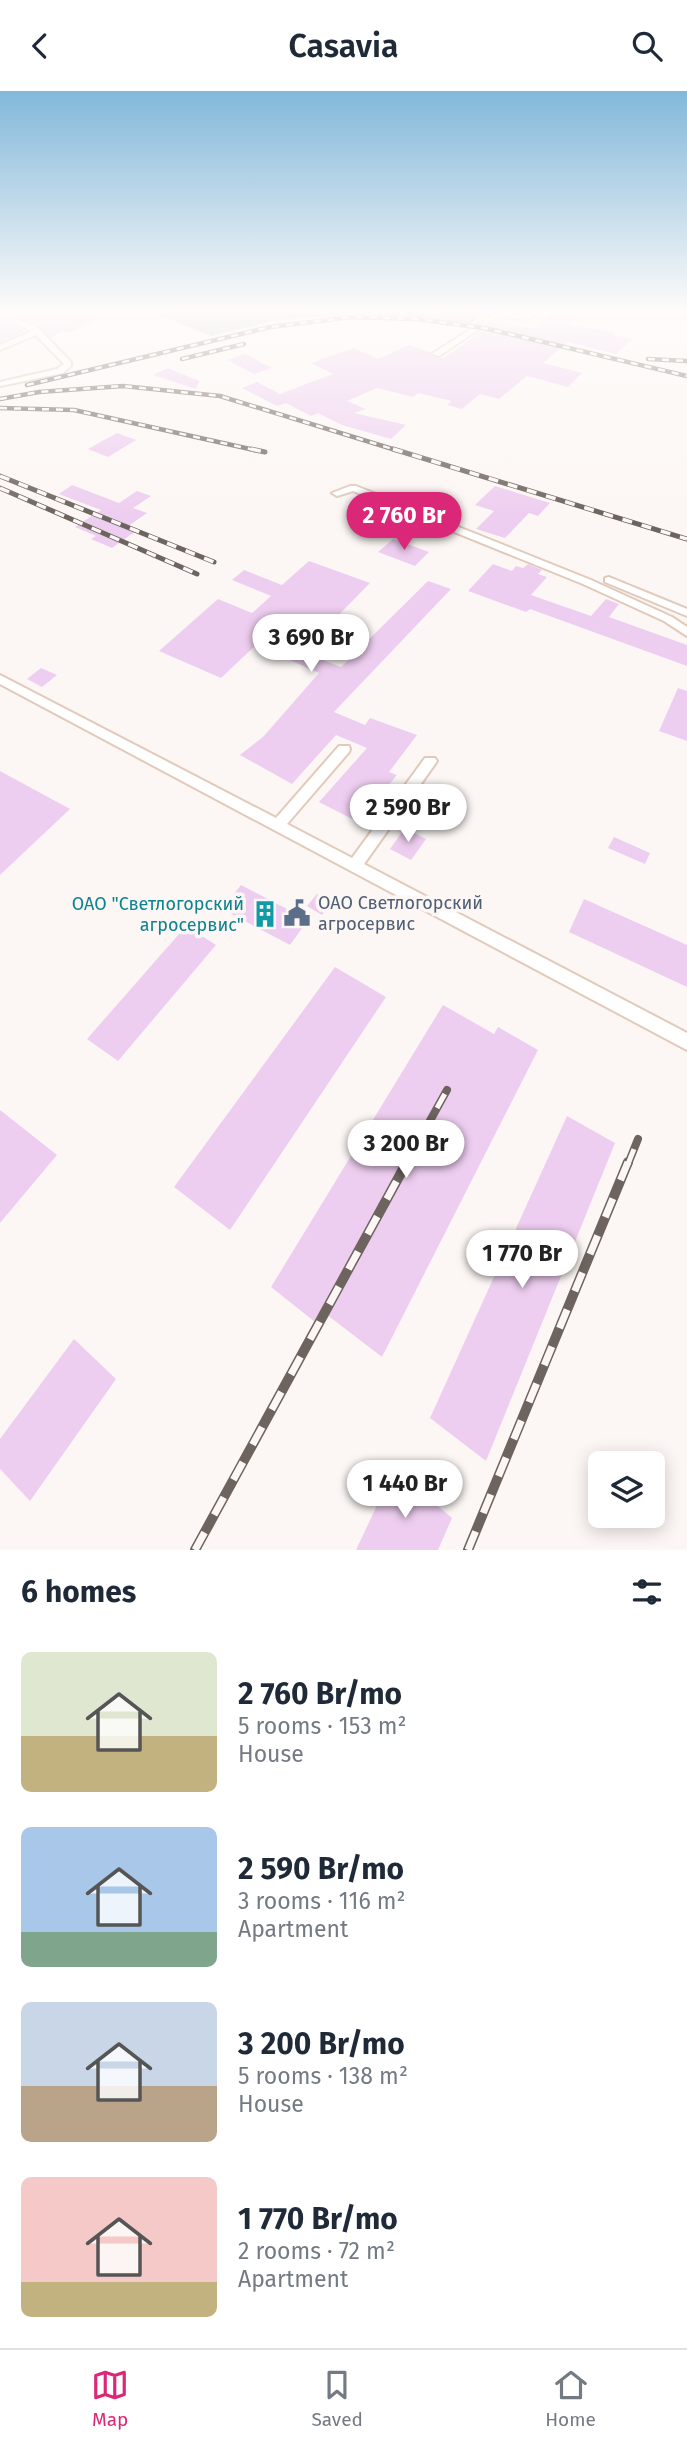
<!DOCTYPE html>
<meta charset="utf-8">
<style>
body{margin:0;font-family:"Fira Sans",sans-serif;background:#f6f6f7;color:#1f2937;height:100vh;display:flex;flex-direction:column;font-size:26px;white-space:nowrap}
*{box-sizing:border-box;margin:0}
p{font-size:23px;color:#747a83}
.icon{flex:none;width:38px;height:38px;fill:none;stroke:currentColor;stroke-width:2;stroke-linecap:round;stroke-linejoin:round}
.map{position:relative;height:1459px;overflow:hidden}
.details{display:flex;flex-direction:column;background:#fff;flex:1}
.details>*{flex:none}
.fabs{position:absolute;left:588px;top:1360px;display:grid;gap:14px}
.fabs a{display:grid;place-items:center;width:77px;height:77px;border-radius:10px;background:#fff;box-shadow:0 4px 18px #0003;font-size:35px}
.price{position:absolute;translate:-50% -60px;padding:0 16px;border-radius:24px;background:#fff;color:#222;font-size:23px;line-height:46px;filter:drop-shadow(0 2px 4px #0008)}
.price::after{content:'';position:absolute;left:50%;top:42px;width:21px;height:16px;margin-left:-10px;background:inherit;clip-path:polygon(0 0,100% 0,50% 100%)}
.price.current{background:#db2777;color:#fff}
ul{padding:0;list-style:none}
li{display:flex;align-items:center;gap:21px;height:175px;padding:0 21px}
li span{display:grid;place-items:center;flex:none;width:196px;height:140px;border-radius:10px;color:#555}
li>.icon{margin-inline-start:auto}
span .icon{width:84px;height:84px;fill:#fffc;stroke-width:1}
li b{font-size:30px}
h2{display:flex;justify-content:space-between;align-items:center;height:84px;padding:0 21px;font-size:30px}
header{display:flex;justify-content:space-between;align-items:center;height:91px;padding:0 21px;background:#fff;font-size:32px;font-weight:600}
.dock{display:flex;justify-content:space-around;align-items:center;height:98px;border-top:2px solid #e0e1e3;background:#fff;font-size:19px;color:#747a83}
.dock a{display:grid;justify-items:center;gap:4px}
.dock .current{color:#db2777}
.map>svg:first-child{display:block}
.green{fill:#b8ccb4}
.building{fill:#eecef0}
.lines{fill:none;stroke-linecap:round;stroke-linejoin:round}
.minor-casing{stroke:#e2cabb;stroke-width:4}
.path{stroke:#b6afab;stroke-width:2;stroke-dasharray:2 2.5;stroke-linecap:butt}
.minor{fill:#fff;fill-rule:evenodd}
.rail-far3-casing{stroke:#6d645f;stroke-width:4.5}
.rail-far2-casing{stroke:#6d645f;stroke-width:5}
.rail-far1-casing{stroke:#6d645f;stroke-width:8}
.rail-casing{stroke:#6d645f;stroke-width:10}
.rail-far3{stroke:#fcf7f4;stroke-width:2.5;stroke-dasharray:7;stroke-linecap:butt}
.rail-far2{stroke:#fcf7f4;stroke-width:3.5;stroke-dasharray:10;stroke-linecap:butt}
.rail-far1{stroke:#fcf7f4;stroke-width:5;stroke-dasharray:16;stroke-linecap:butt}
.rail{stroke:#fcf7f4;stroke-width:7;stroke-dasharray:20;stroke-linecap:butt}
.labels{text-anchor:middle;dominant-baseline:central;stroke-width:7;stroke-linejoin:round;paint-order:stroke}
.service-label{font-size:18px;fill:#4e5e75;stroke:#fcf7f4;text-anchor:start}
.culture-label{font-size:18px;fill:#0d838f;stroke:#fcf7f4;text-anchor:end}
</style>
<header><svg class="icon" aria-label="back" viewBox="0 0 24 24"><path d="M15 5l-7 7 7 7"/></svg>Casavia<svg class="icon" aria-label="search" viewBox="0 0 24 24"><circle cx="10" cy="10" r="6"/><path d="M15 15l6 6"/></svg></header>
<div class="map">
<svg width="687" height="1459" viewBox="0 0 687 1459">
<rect width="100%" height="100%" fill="#fcf7f4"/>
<polygon class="green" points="148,219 490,219 470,233 362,222 273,230 211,245"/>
<g class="building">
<polygon points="13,219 108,219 93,226 98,228 69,242 62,240 51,247 38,234 7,222"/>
<polygon points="558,219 585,219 567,233 615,241 613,244 632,248 616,263 568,251 543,272 582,282 568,296 527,285 499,308 480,303 462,318 447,314 452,310 418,302 413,306 377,297 347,310 366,318 354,322 406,334 391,348 342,334 318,322 311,325 286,312 277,315 242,297 257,291 280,303 333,283 311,272 354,257 378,268 409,254 430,261 431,266 444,267 496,230 533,238"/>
<polygon points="0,229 25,240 0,251"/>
<polygon points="245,263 272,277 254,283 227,269"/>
<polygon points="168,277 199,290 196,298 153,284"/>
<polygon points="117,342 136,349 108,366 88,358"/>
<polygon points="72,394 119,412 137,400 151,405 133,417 147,422 127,436 136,440 112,457 91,448 96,445 75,436 101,419 59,403"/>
<polygon points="495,395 550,412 538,425 529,422 505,447 476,438 494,420 475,414"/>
<polygon points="393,448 429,461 415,475 378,461"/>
<polygon points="309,470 370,492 317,546 333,552 318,567 341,576 428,490 451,498 334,621 365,634 370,627 417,644 389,681 397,684 358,731 319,711 367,657 336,644 292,693 240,664 263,646 319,582 256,554 221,587 159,560 218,508 252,522 271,505 232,489 244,479 282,494"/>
<polygon points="493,473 512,480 516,475 523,477 528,473 542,479 538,483 547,486 531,504 591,525 606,508 619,513 609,526 687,554 687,575 530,518 526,521 468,500"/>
<polygon points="41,577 57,584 42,596 27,588"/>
<polygon points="678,597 687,600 687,650 659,640"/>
<polygon points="0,680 70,718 0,784"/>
<polygon points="405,737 426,748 411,769 390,758"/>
<polygon points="614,746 650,762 645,773 608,757"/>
<polygon points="241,794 308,829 290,854 222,818"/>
<polygon points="317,803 332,812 322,824 307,815"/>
<polygon points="584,808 687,854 687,896 569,841"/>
<polygon points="186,835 216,854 118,970 87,948"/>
<polygon points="335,876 386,906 230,1139 174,1096"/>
<polygon points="443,914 494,943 498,936 538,959 382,1266 322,1220 315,1231 271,1196"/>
<polygon points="0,1019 57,1064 0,1132"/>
<polygon points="567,1025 615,1052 486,1370 430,1327"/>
<polygon points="74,1248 116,1288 30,1410 0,1378 0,1348"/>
<polygon points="394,1378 452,1427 438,1459 356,1459"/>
</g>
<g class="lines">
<defs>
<g id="minor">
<polygon points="500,219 507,219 505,221 525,226 536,219 543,219 526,230 500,224 439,265 432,263"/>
<polygon points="0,222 37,236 71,271 71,275 63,282 0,295 0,291 57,278 64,273 36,244 0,259 0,254 32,240 0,226"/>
<polygon points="350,395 356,395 591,489 672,526 687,536 687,545 664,530 583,493 353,400 337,405 332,402"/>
<polygon points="609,486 687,518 687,525 605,491 605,487"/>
<polygon points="0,584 276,727 339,655 349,655 350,658 349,661 287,733 352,767 425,667 435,667 437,670 435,673 364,773 687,942 687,959 0,593"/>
</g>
</defs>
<use href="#minor" class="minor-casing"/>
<g class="path">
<polyline points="394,219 470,230"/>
<polyline points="189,226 211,219"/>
</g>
<use href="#minor" class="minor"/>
<defs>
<g id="rail-far3">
<polyline points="182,268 244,253"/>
<polyline points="648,268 687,270"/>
<polyline points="27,294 270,236 352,226 417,228 484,237 687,285"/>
<polyline points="0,308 39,301 123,295 220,305 399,360"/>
<polyline points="0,317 74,319 259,360"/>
</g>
<g id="rail-far2">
<polyline points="251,358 265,361"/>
<polyline points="393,358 687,448"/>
<polyline points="0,385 214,471"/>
<polyline points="0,397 197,483"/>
</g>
<g id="rail-far1">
<polyline points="406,1073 447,999"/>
<polyline points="628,1073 638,1048"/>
</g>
<g id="rail">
<polyline points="195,1459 407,1071"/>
<polyline points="468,1459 628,1071"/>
</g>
</defs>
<use href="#rail-far3" class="rail-far3-casing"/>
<use href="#rail-far2" class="rail-far2-casing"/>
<use href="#rail-far1" class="rail-far1-casing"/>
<use href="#rail" class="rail-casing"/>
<use href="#rail-far3" class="rail-far3"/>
<use href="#rail-far2" class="rail-far2"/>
<use href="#rail-far1" class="rail-far1"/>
<use href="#rail" class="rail"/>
</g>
<linearGradient id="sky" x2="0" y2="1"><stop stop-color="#82b8da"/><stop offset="0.52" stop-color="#fefbfa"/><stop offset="1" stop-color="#fefbfa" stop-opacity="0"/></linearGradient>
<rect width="687" height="423" fill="url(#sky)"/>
<defs>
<symbol id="civic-bare" viewBox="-9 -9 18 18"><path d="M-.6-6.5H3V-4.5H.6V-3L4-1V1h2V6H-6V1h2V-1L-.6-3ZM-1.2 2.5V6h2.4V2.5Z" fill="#5c6f8a" stroke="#fcf7f4" stroke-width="2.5" paint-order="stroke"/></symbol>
<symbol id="building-bare" viewBox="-9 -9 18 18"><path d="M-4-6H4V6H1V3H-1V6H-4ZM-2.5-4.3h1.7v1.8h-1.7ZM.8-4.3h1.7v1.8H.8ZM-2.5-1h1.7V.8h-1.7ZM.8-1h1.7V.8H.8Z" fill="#0f9aa8" stroke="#fcf7f4" stroke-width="2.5" paint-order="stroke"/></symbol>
</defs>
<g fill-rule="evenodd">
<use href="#civic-bare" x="278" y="803" width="38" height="38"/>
<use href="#building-bare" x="246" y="804" width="38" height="38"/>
</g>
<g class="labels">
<g class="service-label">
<text x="318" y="812">ОАО Светлогорский<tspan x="318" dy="21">агросервис</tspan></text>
</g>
<g class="culture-label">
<text x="244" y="813">ОАО "Светлогорский<tspan x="244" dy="21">агросервис"</tspan></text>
</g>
</g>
</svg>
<div class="fabs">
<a><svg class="icon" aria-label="layers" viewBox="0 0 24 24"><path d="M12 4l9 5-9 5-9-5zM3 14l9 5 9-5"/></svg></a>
</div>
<b class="price current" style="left:404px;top:461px">2 760 Br</b>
<b class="price" style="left:311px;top:583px">3 690 Br</b>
<b class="price" style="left:408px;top:753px">2 590 Br</b>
<b class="price" style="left:406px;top:1089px">3 200 Br</b>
<b class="price" style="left:522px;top:1199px">1 770 Br</b>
<b class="price" style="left:405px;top:1429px">1 440 Br</b>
</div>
<section class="details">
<h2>6 homes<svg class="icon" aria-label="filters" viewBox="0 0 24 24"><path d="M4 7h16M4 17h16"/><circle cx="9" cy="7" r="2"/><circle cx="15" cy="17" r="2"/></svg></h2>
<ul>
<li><span style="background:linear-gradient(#dfe7d0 60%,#c2b280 0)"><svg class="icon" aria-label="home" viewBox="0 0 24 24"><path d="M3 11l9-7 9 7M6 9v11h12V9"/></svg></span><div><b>2 760 Br/mo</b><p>5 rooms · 153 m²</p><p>House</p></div></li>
<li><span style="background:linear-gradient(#a9c7e8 75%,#7fa58c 0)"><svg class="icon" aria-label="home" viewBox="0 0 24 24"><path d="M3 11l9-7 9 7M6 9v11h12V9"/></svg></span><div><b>2 590 Br/mo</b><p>3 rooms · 116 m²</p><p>Apartment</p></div></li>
<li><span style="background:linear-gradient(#c9d6e8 60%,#b9a48a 0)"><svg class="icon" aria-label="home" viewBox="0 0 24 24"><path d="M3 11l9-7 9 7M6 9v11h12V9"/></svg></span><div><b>3 200 Br/mo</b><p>5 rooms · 138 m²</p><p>House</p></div></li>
<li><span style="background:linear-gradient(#f6c9c9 75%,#c2b280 0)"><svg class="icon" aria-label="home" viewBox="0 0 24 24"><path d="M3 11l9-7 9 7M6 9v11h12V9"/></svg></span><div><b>1 770 Br/mo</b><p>2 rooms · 72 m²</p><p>Apartment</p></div></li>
</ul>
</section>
<nav class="dock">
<a class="current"><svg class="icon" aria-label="map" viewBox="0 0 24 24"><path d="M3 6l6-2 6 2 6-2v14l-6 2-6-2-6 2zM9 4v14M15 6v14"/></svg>Map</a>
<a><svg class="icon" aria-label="saved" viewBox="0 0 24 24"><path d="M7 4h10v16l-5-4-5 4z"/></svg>Saved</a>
<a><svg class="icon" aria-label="home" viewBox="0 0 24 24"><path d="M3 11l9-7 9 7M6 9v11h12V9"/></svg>Home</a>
</nav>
